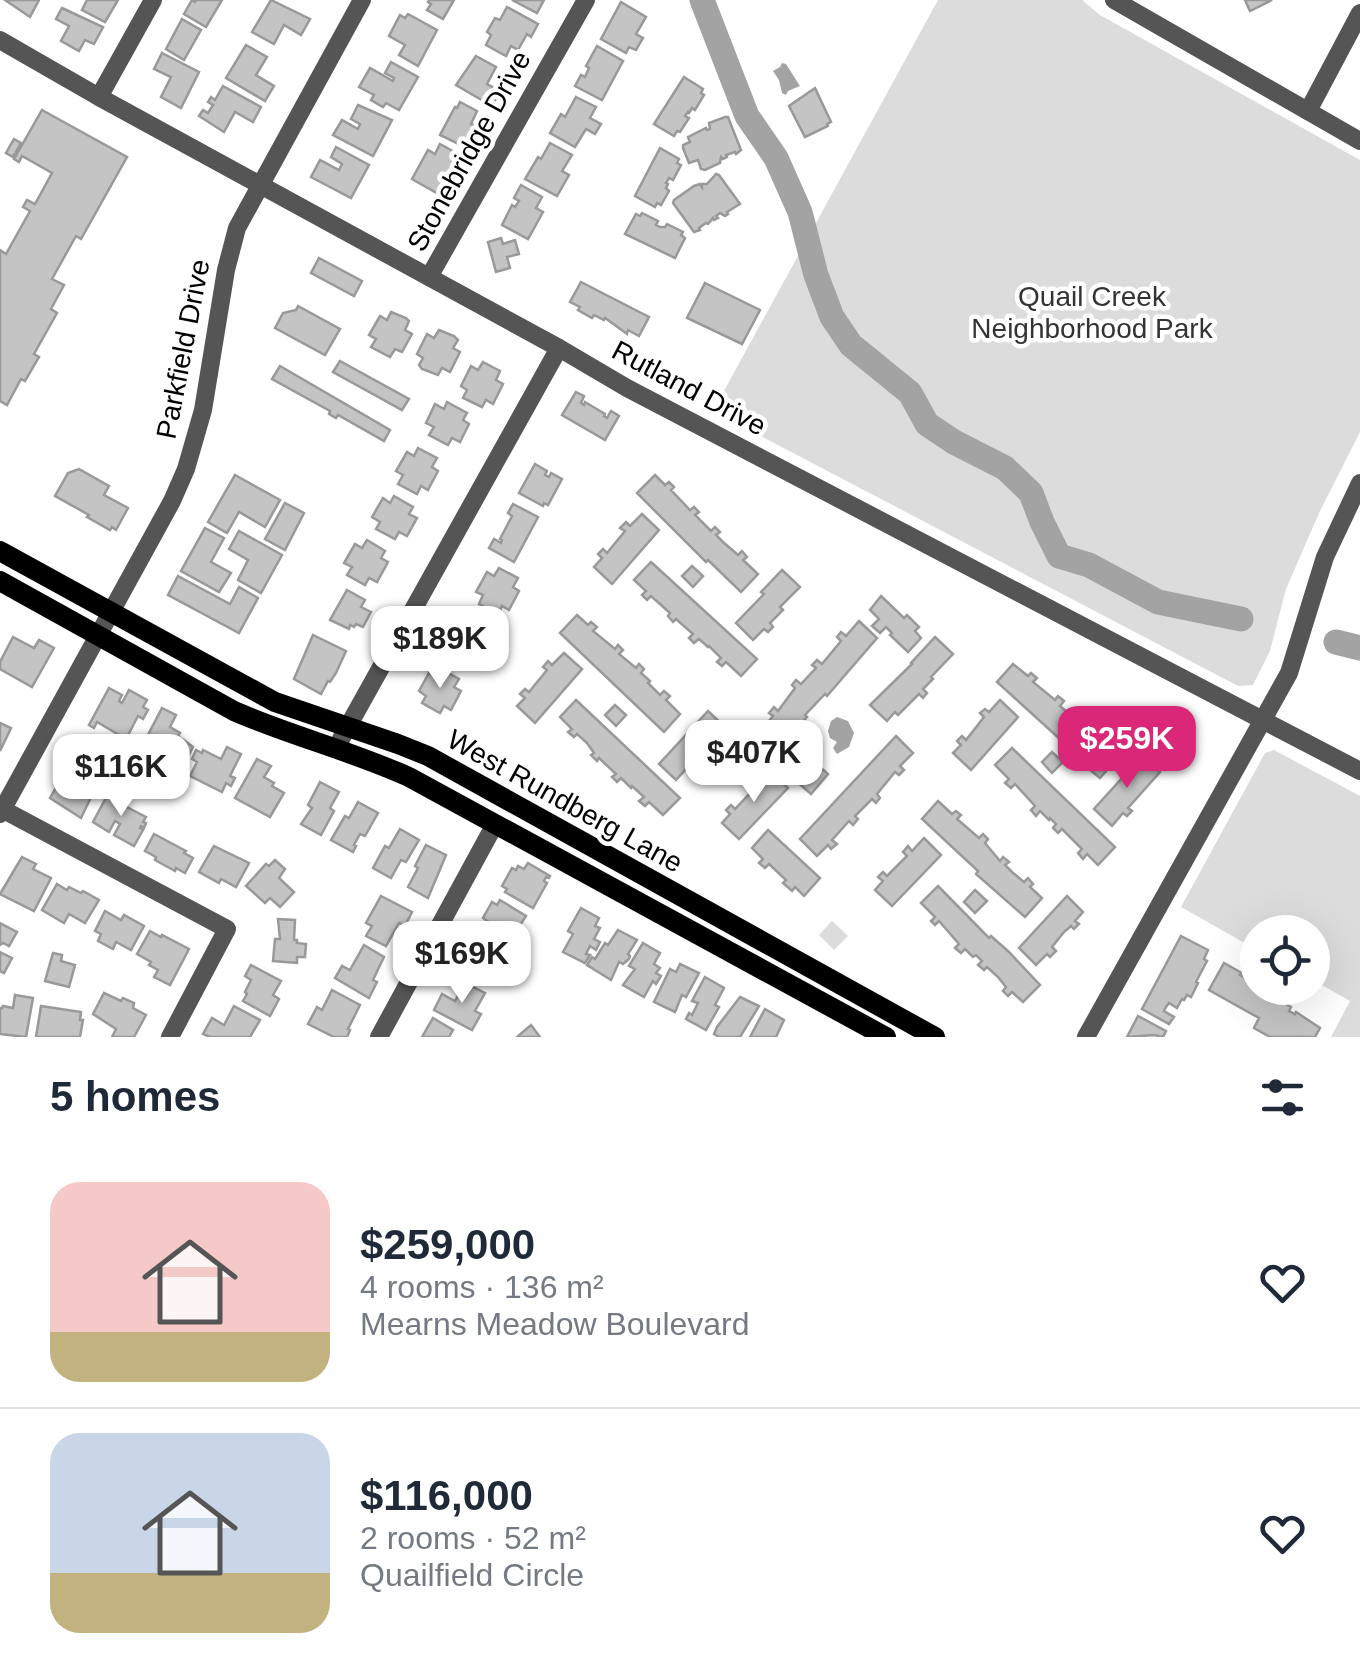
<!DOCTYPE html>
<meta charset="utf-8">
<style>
body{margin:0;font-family:Helvetica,sans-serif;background:#f2f2f3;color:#1f2937;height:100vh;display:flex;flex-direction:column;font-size:38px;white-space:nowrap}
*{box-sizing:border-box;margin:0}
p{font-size:32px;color:#747a83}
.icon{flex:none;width:55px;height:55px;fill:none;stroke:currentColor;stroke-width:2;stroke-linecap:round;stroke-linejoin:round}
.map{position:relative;height:1037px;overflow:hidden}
.panel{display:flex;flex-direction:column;background:#fff;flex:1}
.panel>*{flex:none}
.fabs{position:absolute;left:1240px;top:915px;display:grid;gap:20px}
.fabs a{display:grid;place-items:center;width:90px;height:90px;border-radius:50%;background:#fff;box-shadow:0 10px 40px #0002;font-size:50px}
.price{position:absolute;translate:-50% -85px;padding:0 22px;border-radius:20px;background:#fff;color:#222;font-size:32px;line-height:65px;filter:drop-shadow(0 2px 5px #0008)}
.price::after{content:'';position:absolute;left:50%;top:60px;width:30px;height:22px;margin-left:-15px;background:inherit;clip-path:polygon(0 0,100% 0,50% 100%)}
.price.selected{background:#db2777;color:#fff}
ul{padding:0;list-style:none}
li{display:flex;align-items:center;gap:30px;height:250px;padding:0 50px}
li+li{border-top:2px solid #e0e1e3}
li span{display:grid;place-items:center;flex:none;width:280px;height:200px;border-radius:30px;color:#555}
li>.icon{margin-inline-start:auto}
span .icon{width:120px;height:120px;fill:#fffc;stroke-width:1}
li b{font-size:42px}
h2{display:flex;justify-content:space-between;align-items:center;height:120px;padding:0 50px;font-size:42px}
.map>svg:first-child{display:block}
.green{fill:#dcdcdc}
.water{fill:#a3a3a3}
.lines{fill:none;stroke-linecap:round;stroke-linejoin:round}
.river{stroke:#a3a3a3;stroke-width:25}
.building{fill:#c4c4c4;stroke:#999;stroke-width:2.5}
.minor{stroke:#555;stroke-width:18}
.major{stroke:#000;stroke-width:20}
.labels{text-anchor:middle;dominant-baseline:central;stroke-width:9;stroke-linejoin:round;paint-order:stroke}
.street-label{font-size:28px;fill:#000;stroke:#fff}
.park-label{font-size:28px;fill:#333;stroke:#fff}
</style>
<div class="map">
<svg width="1360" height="1037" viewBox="0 0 1360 1037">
<rect width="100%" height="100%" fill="#fff"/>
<g class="green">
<polygon points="938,0 1082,0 1100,15 1360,160 1360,432 1320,511 1286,589 1270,651 1253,685 1238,686 713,411"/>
<polygon points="1274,750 1360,796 1360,1037 1331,1037 1350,1001 1313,980 1312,932 1258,932 1257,950 1181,907 1265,753"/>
<polygon points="832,921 848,936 834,950 819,935"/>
</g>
<g class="water">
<polygon points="782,63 786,64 800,86 788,91 786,95 782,93 779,80 773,71 780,67"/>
<polygon points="837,717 848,721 854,733 849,747 837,754 833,748 837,742 830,738 828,731 831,721"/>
</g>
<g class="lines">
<g class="river">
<polyline points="702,0 747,116 776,158 800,212 816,275 832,317 851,345 910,393 927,424 954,442 1005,468 1031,493 1042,522 1059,556 1089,565 1158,602 1241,619"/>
<polyline points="1336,642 1360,648"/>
</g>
</g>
<g class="building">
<polygon points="5,0 39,0 30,17"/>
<polygon points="87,0 118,0 105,22 82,10"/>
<polygon points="192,0 195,2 196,0 222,0 206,27 184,14"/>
<polygon points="271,0 310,19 301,35 284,25 274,44 252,32"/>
<polygon points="429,0 454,0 443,19 427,10 431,4 428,2"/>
<polygon points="512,0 544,0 537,13"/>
<polygon points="1245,0 1272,0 1250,11"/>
<polygon points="621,2 646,17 636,34 643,38 636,50 629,47 626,53 601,39"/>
<polygon points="507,7 538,24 531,37 527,34 518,50 511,46 506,56 486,45 491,35 487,32 495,18 500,20"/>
<polygon points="62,8 103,27 94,44 85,40 79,51 61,41 69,26 56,19"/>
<polygon points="408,14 437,30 418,66 399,55 405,45 389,36 400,15 405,18"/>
<polygon points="182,19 201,30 184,60 166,49"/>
<polygon points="246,45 267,57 256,75 274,86 265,101 226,78"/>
<polygon points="597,46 623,61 602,100 575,86 581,75 585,77 589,68 586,66"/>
<polygon points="162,53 199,72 181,108 161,97 171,77 154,69"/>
<polygon points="476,56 496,67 487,84 500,91 492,106 456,85"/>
<polygon points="391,62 418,77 399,110 386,103 383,107 371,100 374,95 359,87 370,68 393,81 394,78 385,73"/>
<polygon points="684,77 703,89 701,93 704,95 695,110 692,108 689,113 688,112 685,116 689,118 680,132 677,131 674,136 654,124"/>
<polygon points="223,86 261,107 253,122 235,112 224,132 199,116 203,110 208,113 213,105 208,102 211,97 215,100"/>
<polygon points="815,88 831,122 827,124 828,126 805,137 789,106"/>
<polygon points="576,97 596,107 590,118 601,124 595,134 586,129 575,147 550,133 561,114 565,117"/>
<polygon points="460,102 477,111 471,124 480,128 469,149 440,135 455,107 457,108"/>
<polygon points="358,105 392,120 373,156 333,135 342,120 358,129 360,124 351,119"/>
<polygon points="42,110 127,157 81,239 76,236 52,279 64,285 51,309 57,313 34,354 39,357 25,381 21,379 7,405 0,401 0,250 6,254 30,211 23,207 27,200 35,204 52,173 22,156 19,162 14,159"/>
<polygon points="725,117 728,117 741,150 736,154 735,152 726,155 727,157 723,159 721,157 720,163 705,170 701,169 698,160 689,163 683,148 683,145 690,142 688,137 706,128 707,130 710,129 709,123"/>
<polygon points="14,139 21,143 13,157 6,153"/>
<polygon points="550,143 572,155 562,171 569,175 557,196 525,179 538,157 541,159"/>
<polygon points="440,144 460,155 447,179 451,181 442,196 412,179 428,150 435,154"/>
<polygon points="336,147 369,165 351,198 311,177 320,160 339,170 342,164 331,157"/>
<polygon points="660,148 679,159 677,163 681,165 673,180 669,178 666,183 668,184 666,188 669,191 661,205 657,203 655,207 635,196"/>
<polygon points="716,174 719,175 740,204 727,212 728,214 725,216 720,213 716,216 718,218 714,220 713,218 708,224 706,223 699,228 700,230 694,232 673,203 674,200 694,186 700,184 702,187 702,184 707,184"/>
<polygon points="521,185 542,197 536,208 543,212 528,239 502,225 512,205 515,207 519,201 514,198"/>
<polygon points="642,213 658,221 656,225 660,227 665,227 667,224 683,232 681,235 685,238 675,258 625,234 636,214 640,216"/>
<polygon points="501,238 503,244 515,240 519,254 507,257 510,268 496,272 488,242"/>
<polygon points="319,258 362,281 354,296 311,273"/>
<polygon points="581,282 649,317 639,336 628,330 627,334 605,318 604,320 594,315 592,318 578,310 580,307 570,302"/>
<polygon points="705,283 760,310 742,344 687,318"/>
<polygon points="298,306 340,329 325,355 275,328 283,313 296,310"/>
<polygon points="391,312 406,318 409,321 405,330 412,334 402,352 395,349 390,357 371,347 376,339 369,335 380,316 387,320"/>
<polygon points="439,330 454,336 458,340 453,348 460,352 450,372 442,368 438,375 422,369 419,365 423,358 417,354 427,334 434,338"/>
<polygon points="340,361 409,399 402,410 333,372"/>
<polygon points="483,362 500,371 496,380 503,384 493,404 486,400 482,407 463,398 467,390 461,386 471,366 478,370"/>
<polygon points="280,366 390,430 384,441 338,415 336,418 329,414 330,411 272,379"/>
<polygon points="576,392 584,396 581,403 584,405 585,402 605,414 604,416 607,418 611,411 619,416 605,440 562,415"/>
<polygon points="447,402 467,413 463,420 469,424 460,442 452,438 448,445 429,435 434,427 426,423 435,404 444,409"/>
<polygon points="418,448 437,458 432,467 438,471 428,490 421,486 417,494 398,484 403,475 396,471 407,452 414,456"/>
<polygon points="535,464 547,471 545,475 549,477 551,473 562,479 548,505 544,503 543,506 519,493"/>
<polygon points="79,469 109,486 104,495 128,508 116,530 112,527 110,530 87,517 89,515 55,496 68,473"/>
<polygon points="235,475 280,500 265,527 239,512 227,533 208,522"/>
<polygon points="655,475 665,485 669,482 674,487 671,490 690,510 694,507 699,512 695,515 711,531 715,527 720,532 716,535 723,542 738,555 742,551 747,557 743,560 758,574 741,592 708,560 706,562 637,493"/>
<polygon points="394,496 413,507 409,514 417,518 407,536 399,532 395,539 376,529 380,522 372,517 383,498 390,503"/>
<polygon points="285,503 304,513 285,550 265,539"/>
<polygon points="513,504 538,517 514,562 489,548 494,539 501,543 502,540 500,539 512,516 508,513"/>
<polygon points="642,514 659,530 612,584 594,567 602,558 598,554 603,549 607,553 625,531 620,528 626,522 630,526"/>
<polygon points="205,528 224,538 211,562 231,573 219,592 181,571"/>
<polygon points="239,531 282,555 261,593 238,580 248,560 229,549"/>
<polygon points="367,540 385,551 381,558 388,562 377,582 369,578 365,585 347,575 352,567 344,563 355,544 362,548"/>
<polygon points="651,562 757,659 741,676 726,662 722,666 717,662 721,658 709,646 708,647 699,639 694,643 689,638 693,634 676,619 673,622 668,616 670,613 651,596 647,600 642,595 646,591 634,580"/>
<polygon points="692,566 703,576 693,587 682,576"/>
<polygon points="499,568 518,578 513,587 519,591 509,610 502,606 498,615 479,604 483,595 476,592 487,572 494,576"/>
<polygon points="782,570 800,587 780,607 783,610 770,623 773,627 768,632 764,629 753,640 736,623 764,594 761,592"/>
<polygon points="178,576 230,604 239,587 258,598 239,633 168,595"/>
<polygon points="347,590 365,600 361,607 371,612 363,627 356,624 354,627 350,625 349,629 330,620"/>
<polygon points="881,596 904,618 907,615 919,627 915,631 921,638 908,652 890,635 892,633 886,627 880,633 872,626 879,619 870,610"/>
<polygon points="577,615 588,625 591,622 597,627 593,631 615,649 618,645 623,650 619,654 636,668 639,664 644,669 641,673 650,681 648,683 660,695 664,691 670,696 666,700 680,714 664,732 560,633"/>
<polygon points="465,621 484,631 480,638 488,642 479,660 471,655 466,664 447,653 451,646 443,642 453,624 461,628"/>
<polygon points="859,621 877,638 827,696 825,694 805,715 807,717 782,744 764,727 773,716 769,713 774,707 778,711 795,688 792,685 796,680 801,684 816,668 812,665 817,660 822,664 841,641 837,637 841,632 846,636"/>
<polygon points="313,635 346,651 336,673 330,682 328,681 321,694 294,679"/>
<polygon points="13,637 34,648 39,640 54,648 32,687 0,669 0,662"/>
<polygon points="935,637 953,654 931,677 933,679 923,689 927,693 923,698 919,694 898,715 895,712 887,721 870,705 912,664 911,663"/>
<polygon points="564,653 582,669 535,723 517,706 525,698 520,694 525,689 529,692 547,670 543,667 548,661 552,665"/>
<polygon points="1013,664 1028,676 1031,673 1037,678 1033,682 1055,700 1058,696 1064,701 1060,706 1077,721 1081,718 1086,722 1082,727 1091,734 1089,736 1100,745 1103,741 1111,749 1107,753 1116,760 1100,778 1078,760 1070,752 1072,750 997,682"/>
<polygon points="441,669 459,679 454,687 461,691 451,710 444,706 440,713 422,703 426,696 419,691 429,673 436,677"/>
<polygon points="109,688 122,695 119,701 122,703 129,690 147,700 143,707 148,710 143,719 138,716 126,739 97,722 94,728 89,725"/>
<polygon points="576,700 680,798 663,815 649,802 645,806 639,801 644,797 632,786 631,788 621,778 617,782 612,777 616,774 599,758 597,761 591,755 594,753 587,743 577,734 574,737 568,732 572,729 560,717"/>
<polygon points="1000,700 1018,717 971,770 953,753 961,745 957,741 962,736 966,740 984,717 980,713 985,709 989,712"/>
<polygon points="615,705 626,715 616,726 605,715"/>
<polygon points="162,708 176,715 170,727 180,733 178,736 193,747 188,757 183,754 176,767 157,756 154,763 138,754"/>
<polygon points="708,711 726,728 717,737 721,740 716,746 712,742 692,763 696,766 691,772 687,768 676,780 659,764"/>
<polygon points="0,723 11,728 0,751"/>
<polygon points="896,736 913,753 900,766 904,770 899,775 895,772 877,794 880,798 876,803 872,799 855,816 858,819 853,825 849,821 832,840 837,844 831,849 828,845 817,856 800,839"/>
<polygon points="227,747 241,754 230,776 235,778 231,786 226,783 222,792 190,776 197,762 192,759 196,750 202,753 203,750 221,759"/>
<polygon points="1012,748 1115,847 1098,865 1087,854 1083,859 1078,853 1082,849 1062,829 1058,833 1053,828 1056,824 1050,818 1049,820 1040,811 1036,816 1031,810 1035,806 1015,784 1011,788 1005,783 1009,779 995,765"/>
<polygon points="1052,752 1063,762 1052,773 1042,762"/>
<polygon points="805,753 828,774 811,794 788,774 793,769 791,767"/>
<polygon points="1143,755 1160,772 1128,808 1132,811 1127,816 1123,813 1112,826 1094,809"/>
<polygon points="257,759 271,766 264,777 274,783 272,786 284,793 270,817 235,798"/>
<polygon points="63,765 86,781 82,787 93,793 81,818 50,798 63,775 58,772"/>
<polygon points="771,771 788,788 739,839 722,823 730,814 726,810 731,805 735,809 754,789 750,785 755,780 759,784"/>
<polygon points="320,782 339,792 330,808 334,811 321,835 301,824 312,808 308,805"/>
<polygon points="117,790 128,797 123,805 146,817 143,822 146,823 144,828 141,826 140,828 143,830 134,846 114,835 120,824 115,821 109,832 93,822 107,796 113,798"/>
<polygon points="938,801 952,814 956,811 961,815 957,819 979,838 983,834 988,839 985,843 1000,861 1003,857 1009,862 1005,865 1012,872 1024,882 1028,878 1033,884 1030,887 1042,898 1025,917 976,874 978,871 922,819"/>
<polygon points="358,802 378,813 365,836 360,834 354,845 356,846 353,852 331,840 345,816 349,818"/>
<polygon points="400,829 419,840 406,862 401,860 391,878 373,868 385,846 389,848"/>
<polygon points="768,830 820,878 804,896 795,887 792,891 783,883 786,880 769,864 765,868 759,863 763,859 752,848"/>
<polygon points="154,834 186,851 184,853 193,858 185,873 176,868 175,871 155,860 156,857 145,851"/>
<polygon points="924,838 941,855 892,906 875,890 883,881 878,877 883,872 887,876 907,856 903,852 908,846 912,851"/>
<polygon points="426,845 446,855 428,898 408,887 418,868 415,866"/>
<polygon points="214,846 249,863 236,887 221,879 219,883 199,872"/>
<polygon points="22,857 36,864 33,869 51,878 34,911 0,894"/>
<polygon points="275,860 285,869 279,878 294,892 280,907 270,898 265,903 246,886 266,864 269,866"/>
<polygon points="528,863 550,876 549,878 546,877 544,881 547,883 533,908 505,892 507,889 502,886 512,868 516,870 518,866 524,869"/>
<polygon points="57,884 67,890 69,887 81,893 83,891 99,900 85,923 69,914 64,923 42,910"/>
<polygon points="938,886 989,938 991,936 1009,952 1040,985 1023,1002 1012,992 1008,996 1003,991 1006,987 998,977 987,967 984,970 978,965 982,961 976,955 973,957 965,949 961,953 955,948 959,944 939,921 935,925 931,921 935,917 921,903"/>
<polygon points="975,890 987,901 975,913 964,902"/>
<polygon points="381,896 412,912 405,926 399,923 386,946 366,936 372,926 366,923"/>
<polygon points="1067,896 1083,912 1075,921 1079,924 1074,929 1071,926 1064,932 1052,947 1056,951 1050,957 1047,954 1036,965 1019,948"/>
<polygon points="500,900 526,916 519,927 515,925 508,938 488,926 490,923 483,918 492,902 497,905"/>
<polygon points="581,908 599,918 595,926 600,928 594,939 600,942 596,950 590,946 586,954 590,955 585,963 563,952 573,934 568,931"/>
<polygon points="105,911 121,920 124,915 144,926 131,950 116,942 113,949 98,941 101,934 95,931"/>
<polygon points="278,919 295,920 294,940 297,940 297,943 306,944 305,957 297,957 297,963 273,961 275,939 280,939"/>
<polygon points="0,923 17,932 9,946 3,943 0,945"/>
<polygon points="618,930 637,940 628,954 630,956 629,959 623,964 619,962 611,980 587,965 592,957 595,959 605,943 608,945"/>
<polygon points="150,931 161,937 162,935 189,949 170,985 154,977 158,970 149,965 151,962 137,954"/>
<polygon points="477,932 505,949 496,964 500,967 491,982 460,964"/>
<polygon points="1181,936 1208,950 1204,959 1207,961 1196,982 1198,983 1191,997 1187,995 1184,1000 1182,999 1177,1008 1169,1003 1166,1007 1164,1011 1174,1017 1169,1024 1142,1009"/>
<polygon points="643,943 660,953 654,964 660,968 656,973 661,976 656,984 653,981 644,997 623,985 635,969 629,966"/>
<polygon points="364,945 384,957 373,980 377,982 369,998 335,978 342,966 350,970"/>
<polygon points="0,952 12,958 4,973 0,971"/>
<polygon points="53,953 62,955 61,961 75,965 69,987 45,981"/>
<polygon points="1224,963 1242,973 1240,975 1249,980 1250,978 1255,981 1258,977 1258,988 1269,988 1275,992 1270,1001 1275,1003 1277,999 1291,1007 1289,1011 1295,1014 1296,1012 1320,1028 1315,1037 1270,1037 1254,1028 1259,1018 1209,990"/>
<polygon points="680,964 699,973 686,997 682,995 675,1012 654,1002 670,969 676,972"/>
<polygon points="251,965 281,981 273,995 279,999 270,1016 243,1001 247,994 245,992 251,980 245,976"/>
<polygon points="705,977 724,988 715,1005 719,1007 706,1030 686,1019 689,1013 692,1015 698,1003 692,1001"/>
<polygon points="465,983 485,993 475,1011 481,1014 472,1030 434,1010 442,994 455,1001"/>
<polygon points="332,990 360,1005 348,1029 350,1030 347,1037 334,1037 308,1024 317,1007 322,1010"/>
<polygon points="104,993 121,1001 123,998 134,1003 133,1008 146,1015 134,1037 112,1037 116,1029 93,1014"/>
<polygon points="15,995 33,998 26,1037 0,1034 0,1008 2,1008 3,1006 13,1008"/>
<polygon points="740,997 759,1006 740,1037 719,1037 714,1034 717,1027"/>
<polygon points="41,1006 81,1012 80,1020 83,1020 80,1037 36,1037"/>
<polygon points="234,1006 260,1020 250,1037 210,1037 203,1034 212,1018 224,1025"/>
<polygon points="765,1009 784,1020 776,1037 750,1037"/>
<polygon points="1138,1016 1166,1031 1163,1037 1154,1035 1127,1037"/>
<polygon points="433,1018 453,1030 449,1037 422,1037"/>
<polygon points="531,1025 540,1037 517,1037"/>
</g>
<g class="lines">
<g class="minor">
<polyline points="1114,0 1360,141"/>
<polyline points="0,40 99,97 559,348 627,388 1360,771"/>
<polyline points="99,97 153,0"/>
<polyline points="1308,111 1360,13"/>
<polyline points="429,277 586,0"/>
<polyline points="341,739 559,348"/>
<polyline points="0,808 227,929 170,1037"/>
<polyline points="0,814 172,501 186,469 203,410 226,270 237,228 362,0"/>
<polyline points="379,1037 495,824"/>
<polyline points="1086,1037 1289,673 1325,557 1360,483"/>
</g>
<g class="major">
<polyline points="0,551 275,702 398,744 428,756 935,1037"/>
<path d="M0 581 234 711C291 736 352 751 409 777L886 1037"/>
</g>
</g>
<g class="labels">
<g class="street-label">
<text transform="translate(469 151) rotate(-61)">Stonebridge Drive</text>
<text transform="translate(183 349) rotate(-79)">Parkfield Drive</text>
<text transform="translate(689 388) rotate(28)">Rutland Drive</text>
<text transform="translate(565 801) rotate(29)">West Rundberg Lane</text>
</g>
<g class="park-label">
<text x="1092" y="296">Quail Creek<tspan x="1092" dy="32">Neighborhood Park</tspan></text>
</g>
</g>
</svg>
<div class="fabs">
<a><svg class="icon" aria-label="locate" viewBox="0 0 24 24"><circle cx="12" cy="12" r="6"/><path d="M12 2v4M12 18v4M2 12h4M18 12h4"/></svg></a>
</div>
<b class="price" style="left:440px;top:691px">$189K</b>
<b class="price selected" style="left:1127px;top:791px">$259K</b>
<b class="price" style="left:754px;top:805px">$407K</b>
<b class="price" style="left:121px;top:819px">$116K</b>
<b class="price" style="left:462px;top:1006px">$169K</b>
</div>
<section class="panel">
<h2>5 homes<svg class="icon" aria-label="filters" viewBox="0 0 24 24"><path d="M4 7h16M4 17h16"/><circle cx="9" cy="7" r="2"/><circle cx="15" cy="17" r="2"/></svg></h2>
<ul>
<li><span style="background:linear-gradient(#f6c9c9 75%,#c2b280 0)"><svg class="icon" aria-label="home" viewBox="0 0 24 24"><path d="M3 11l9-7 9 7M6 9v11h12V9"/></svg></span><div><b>$259,000</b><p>4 rooms · 136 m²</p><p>Mearns Meadow Boulevard</p></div><svg class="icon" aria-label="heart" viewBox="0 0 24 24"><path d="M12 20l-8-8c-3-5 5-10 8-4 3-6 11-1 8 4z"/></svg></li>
<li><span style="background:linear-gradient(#c9d6e8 70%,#c2b280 0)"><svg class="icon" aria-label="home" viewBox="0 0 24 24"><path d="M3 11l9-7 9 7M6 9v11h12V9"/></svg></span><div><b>$116,000</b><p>2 rooms · 52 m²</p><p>Quailfield Circle</p></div><svg class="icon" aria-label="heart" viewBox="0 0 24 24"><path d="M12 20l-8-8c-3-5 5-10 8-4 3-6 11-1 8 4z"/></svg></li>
</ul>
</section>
